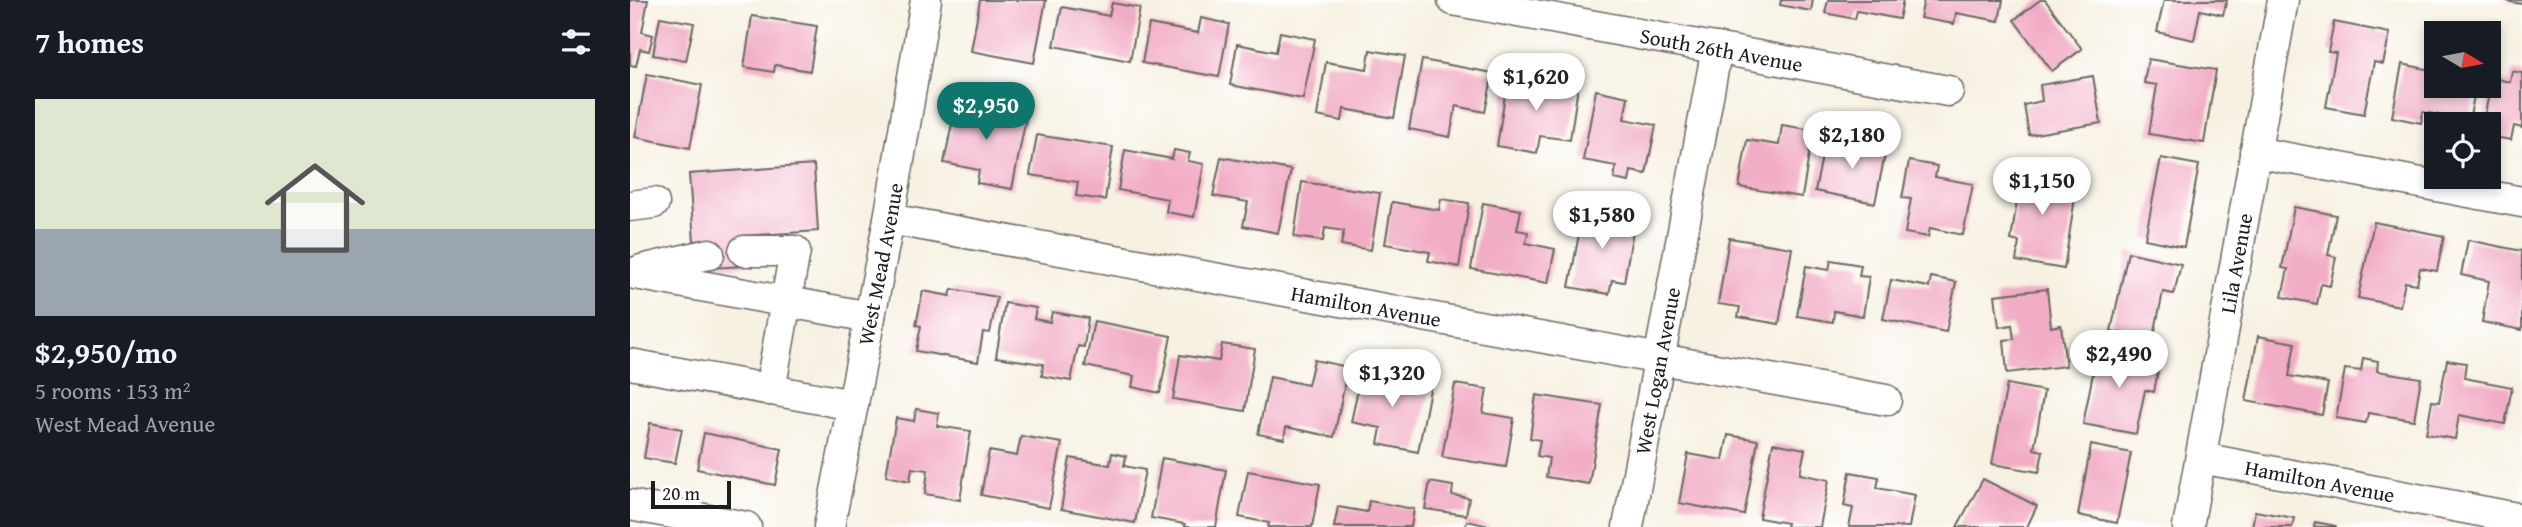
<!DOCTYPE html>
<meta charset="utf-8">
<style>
body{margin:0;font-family:"Gentium Book Plus",serif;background:#242831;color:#f1f3f6;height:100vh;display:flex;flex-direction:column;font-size:26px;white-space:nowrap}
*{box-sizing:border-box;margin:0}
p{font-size:23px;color:#9ea1a6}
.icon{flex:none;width:38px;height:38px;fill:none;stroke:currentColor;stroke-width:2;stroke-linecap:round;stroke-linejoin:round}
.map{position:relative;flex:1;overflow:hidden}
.panel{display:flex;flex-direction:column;background:#171b24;width:630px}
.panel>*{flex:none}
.needle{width:46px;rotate:100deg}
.controls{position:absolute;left:1794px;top:21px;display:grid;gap:14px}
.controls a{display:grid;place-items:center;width:77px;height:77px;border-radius:0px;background:#171b24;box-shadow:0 4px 10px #0003;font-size:35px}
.scale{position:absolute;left:21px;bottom:18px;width:80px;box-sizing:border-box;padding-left:7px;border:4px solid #1c1c1c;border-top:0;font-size:19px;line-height:24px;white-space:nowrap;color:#1c1c1c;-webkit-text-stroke:5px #fff;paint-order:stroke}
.price{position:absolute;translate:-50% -60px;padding:0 16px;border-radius:24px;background:#fff;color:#222;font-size:23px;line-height:46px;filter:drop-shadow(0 2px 4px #0008)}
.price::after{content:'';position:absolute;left:50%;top:42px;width:21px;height:16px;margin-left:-10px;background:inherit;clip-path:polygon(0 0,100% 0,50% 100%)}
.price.selected{background:#0f766e;color:#fff}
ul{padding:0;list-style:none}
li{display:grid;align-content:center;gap:14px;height:371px;padding:0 35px}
li span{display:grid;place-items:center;height:217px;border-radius:0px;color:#555}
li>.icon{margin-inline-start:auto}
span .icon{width:126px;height:126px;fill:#fffc;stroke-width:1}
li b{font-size:30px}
h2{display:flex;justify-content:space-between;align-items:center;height:84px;padding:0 35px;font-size:30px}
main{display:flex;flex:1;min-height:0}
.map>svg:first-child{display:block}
.building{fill:#f2adc6}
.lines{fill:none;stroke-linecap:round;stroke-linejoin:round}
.minor-casing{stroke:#696761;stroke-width:33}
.minor{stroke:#fff;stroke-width:30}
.labels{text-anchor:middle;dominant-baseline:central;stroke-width:7;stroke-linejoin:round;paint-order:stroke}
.street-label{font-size:21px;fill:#1c1c1c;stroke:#fff}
</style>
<main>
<section class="panel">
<h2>7 homes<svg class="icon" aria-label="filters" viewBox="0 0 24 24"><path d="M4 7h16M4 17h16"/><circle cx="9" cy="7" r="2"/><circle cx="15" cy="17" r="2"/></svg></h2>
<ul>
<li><span style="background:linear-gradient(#dfe7d0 60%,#9aa5b1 0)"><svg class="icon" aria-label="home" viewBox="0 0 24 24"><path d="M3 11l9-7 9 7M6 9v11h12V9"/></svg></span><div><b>$2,950/mo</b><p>5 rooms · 153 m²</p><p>West Mead Avenue</p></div></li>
</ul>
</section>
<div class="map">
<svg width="1892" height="527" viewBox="0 0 1892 527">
<rect width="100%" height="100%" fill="#fff"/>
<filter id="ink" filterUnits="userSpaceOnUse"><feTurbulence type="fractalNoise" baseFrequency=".0143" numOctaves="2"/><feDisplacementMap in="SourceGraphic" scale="14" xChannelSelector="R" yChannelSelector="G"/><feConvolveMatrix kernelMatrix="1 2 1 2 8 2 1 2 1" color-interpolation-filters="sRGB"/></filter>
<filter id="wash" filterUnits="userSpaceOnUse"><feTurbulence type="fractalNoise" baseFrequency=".00686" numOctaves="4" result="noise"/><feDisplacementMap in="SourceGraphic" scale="28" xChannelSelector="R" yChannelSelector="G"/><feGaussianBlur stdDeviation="1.57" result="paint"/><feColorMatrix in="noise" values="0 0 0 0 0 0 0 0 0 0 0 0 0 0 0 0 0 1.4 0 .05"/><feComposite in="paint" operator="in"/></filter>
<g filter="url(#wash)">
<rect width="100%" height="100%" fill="#f7f1e2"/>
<g id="blocks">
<g class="building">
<polygon points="0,0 18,0 12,32 23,35 19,51 10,49 6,66 0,65"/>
<polygon points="350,0 416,0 404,63 341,51"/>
<polygon points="1151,0 1183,0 1181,11 1150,5"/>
<polygon points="1198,0 1273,0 1269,19 1227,11 1225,19 1195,13"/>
<polygon points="1294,0 1373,0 1369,21 1326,13 1324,24 1290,18"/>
<polygon points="1410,0 1415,0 1452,49 1422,71 1384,20"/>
<polygon points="1534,0 1597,0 1593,15 1570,10 1564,40 1527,32"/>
<polygon points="1876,0 1892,0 1892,4 1876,1"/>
<polygon points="482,3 510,8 500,61 424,46 432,7 479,16"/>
<polygon points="122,16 187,26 180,71 145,65 144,72 114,67"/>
<polygon points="30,17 64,23 56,61 23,55"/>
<polygon points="571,18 599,24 589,77 512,63 519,24 568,33"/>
<polygon points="1704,22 1760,33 1753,64 1744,62 1734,114 1696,107 1706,53 1698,52"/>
<polygon points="650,32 685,39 673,99 600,85 607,44 646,52"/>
<polygon points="740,50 775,56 764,118 714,109 712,121 687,116 696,62 737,69"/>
<polygon points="1518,59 1586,70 1574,143 1519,134 1527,85 1514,83"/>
<polygon points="792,60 863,73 855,112 826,106 820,137 779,129"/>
<polygon points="1772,64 1806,71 1806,86 1846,86 1839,121 1793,112 1791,123 1762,117"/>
<polygon points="1882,71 1892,73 1892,128 1884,126 1881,140 1858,136 1858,124 1853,124 1862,78 1880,82"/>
<polygon points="17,74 72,85 60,148 5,137"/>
<polygon points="878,76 948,87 940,140 910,136 907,153 867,146"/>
<polygon points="1463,76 1471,123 1399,135 1394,105 1412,101 1410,85"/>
<polygon points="966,90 998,97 994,119 1026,125 1016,174 1001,171 999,182 984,179 986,166 953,160"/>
<polygon points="327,99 397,113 382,189 347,183 349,170 314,163"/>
<polygon points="1152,125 1183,130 1172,197 1109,187 1117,140 1149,145"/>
<polygon points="407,135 483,147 475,200 446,196 448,182 400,175"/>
<polygon points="1228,139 1257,145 1245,203 1185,191 1194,146 1226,152"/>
<polygon points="495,150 542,159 544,150 560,153 558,161 574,164 564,217 536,212 538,199 488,190"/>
<polygon points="591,157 661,170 648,233 613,226 618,202 583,196"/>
<polygon points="1531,158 1569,165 1554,247 1515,239"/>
<polygon points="1279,161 1307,166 1305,177 1343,184 1333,235 1300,228 1298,237 1275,233 1281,199 1272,198"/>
<polygon points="1393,162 1428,168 1425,188 1446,191 1434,269 1386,261 1389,242 1381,240"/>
<polygon points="184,165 188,231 113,236 115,266 80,268 78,240 64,241 59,174"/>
<polygon points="672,182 750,193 741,250 711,245 714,231 695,228 693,241 664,237"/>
<polygon points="811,199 839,203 829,267 798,261 800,252 755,244 762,202 809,210"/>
<polygon points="853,203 891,210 887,230 898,232 896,243 925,249 918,283 841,269"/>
<polygon points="973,207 994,211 992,223 1004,225 994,282 982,280 979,294 939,287 953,213 972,216"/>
<polygon points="1664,207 1706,215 1698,255 1706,257 1700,286 1691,284 1687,304 1652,297 1658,269 1652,268"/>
<polygon points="1744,222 1814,236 1807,271 1790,268 1787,284 1775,282 1770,306 1728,298"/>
<polygon points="1099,238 1162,248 1149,324 1108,317 1110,307 1088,304"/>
<polygon points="1838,240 1892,251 1892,330 1852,322 1859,281 1831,275"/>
<polygon points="1498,252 1551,264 1544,294 1533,292 1523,340 1481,331"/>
<polygon points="1201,260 1231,265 1229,276 1239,277 1233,316 1204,311 1203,322 1167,316 1176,266 1199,270"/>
<polygon points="1301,277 1326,282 1316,332 1253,319 1261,280 1299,287"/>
<polygon points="322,289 367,297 360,333 353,332 348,362 286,351 291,326 286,325 293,291 320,296"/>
<polygon points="1417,289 1421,327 1431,325 1436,366 1377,373 1374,340 1384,339 1382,325 1369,327 1365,295"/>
<polygon points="375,303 406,308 404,319 420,322 422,312 458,318 454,347 448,346 441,381 412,376 413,364 366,357"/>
<polygon points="464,321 541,336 530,393 502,387 504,376 455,366"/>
<polygon points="1628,336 1665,343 1659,376 1698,383 1692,415 1616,401"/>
<polygon points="592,344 625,349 615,411 543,399 550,355 589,361"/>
<polygon points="1468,348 1530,360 1524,392 1515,390 1506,434 1453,424"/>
<polygon points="1733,358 1748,361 1747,371 1791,378 1784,420 1738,413 1736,423 1706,418 1715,369 1731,371"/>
<polygon points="684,360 718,367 704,437 656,427 654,439 628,434 640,377 678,385"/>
<polygon points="1817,360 1836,363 1834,378 1882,387 1875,424 1829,415 1825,439 1796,434 1802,401 1809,402"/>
<polygon points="732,370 801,384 788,452 748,444 751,428 721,422"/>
<polygon points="825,384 857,389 853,413 884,418 876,467 812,457"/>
<polygon points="1377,384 1414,391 1404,449 1413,451 1409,472 1362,464"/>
<polygon points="906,395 972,405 959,484 916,477 919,458 907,456 910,440 900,438"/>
<polygon points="286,409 309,413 307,426 341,431 330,500 295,494 298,470 282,468 280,481 256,476 266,418 284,421"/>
<polygon points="20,423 52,429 45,463 14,458"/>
<polygon points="74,433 152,449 145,485 67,469"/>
<polygon points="1098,435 1128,440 1114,515 1049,503 1058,454 1093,460"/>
<polygon points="391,436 432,443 419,508 351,495 359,451 387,456"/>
<polygon points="1143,443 1175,449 1170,474 1199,480 1190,527 1156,527 1157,523 1129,518"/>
<polygon points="1461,445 1501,453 1487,523 1448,515"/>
<polygon points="482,453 496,456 494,466 515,470 505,523 431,509 440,458 480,465"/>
<polygon points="532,458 596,470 586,527 555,527 555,524 521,518"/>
<polygon points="618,471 690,484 682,527 638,527 639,523 609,517"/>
<polygon points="1220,472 1249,477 1247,488 1285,495 1279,527 1219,527 1223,508 1214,506"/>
<polygon points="1353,479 1407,506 1397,527 1327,527"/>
<polygon points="800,482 823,486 822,495 839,498 836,515 795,509"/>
<polygon points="739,501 784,509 781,527 704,527 708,507 737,512"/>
<polygon points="1625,511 1664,518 1662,527 1622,527"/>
<polygon points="837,521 860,526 860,527 835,527"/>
<polygon points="1685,522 1706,526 1706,527 1684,527"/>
</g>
</g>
</g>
<g filter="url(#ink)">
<use href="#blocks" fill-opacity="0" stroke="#696761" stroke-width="2"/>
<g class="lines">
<defs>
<g id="minor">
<path id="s1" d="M823 0 1318 91"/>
<polyline points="1625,152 1892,202"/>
<polyline points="0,206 24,203"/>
<path id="s2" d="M259 219 1256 400"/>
<polyline points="114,251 165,251 140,390"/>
<polyline points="11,270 79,254"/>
<polyline points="0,273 240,317"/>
<polyline points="0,364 223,405"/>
<path id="s3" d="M1571 458 1892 519"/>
<polyline points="0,505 116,527"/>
<path id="s4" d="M199 527 259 219 296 0"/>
<path id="s5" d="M998 527 1087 48"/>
<path id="s6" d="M1558 527 1653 0"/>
</g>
</defs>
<use href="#minor" class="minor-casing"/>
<use href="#minor" class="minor"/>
</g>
</g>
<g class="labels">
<g class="street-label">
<text stroke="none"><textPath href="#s1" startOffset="273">South 26th Avenue</textPath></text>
<text stroke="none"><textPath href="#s6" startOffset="268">Lila Avenue</textPath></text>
<text stroke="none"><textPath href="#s4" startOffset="268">West Mead Avenue</textPath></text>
<text stroke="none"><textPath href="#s2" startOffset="485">Hamilton Avenue</textPath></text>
<text stroke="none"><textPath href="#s5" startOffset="159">West Logan Avenue</textPath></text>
<text stroke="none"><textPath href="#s3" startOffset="121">Hamilton Avenue</textPath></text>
</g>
</g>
</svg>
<div class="controls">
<a><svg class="needle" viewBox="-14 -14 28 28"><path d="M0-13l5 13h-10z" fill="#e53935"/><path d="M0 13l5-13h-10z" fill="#9ea1a6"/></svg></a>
<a><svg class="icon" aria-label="locate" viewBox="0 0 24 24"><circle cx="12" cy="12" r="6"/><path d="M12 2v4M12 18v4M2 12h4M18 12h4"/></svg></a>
</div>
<div class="scale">20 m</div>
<b class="price" style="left:906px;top:113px">$1,620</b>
<b class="price selected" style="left:356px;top:142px">$2,950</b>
<b class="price" style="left:1222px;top:171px">$2,180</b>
<b class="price" style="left:1412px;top:217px">$1,150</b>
<b class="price" style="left:972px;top:251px">$1,580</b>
<b class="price" style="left:1489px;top:390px">$2,490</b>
<b class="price" style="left:762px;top:409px">$1,320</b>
</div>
</main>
